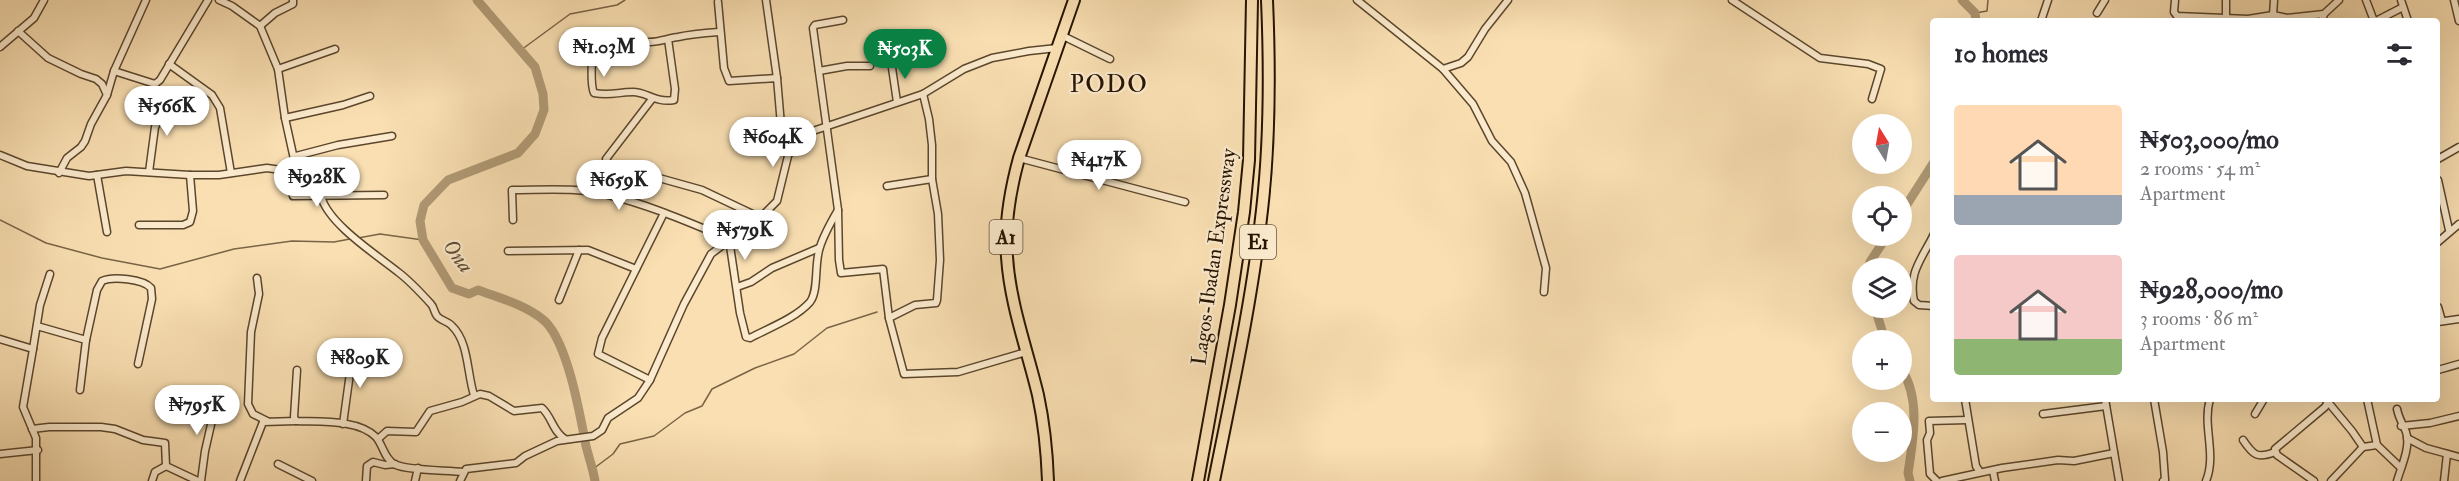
<!DOCTYPE html>
<meta charset="utf-8">
<style>
body{margin:0;font-family:"IM FELL Double Pica",serif;background:#f7f7f7;color:#2b2b33;height:100vh;display:flex;flex-direction:column;font-size:22px;white-space:nowrap}
*{box-sizing:border-box;margin:0}
p{font-size:20px;color:#7c7c81}
.icon{flex:none;width:33px;height:33px;fill:none;stroke:currentColor;stroke-width:2;stroke-linecap:round;stroke-linejoin:round}
.map{position:relative;flex:1;overflow:hidden}
.details{position:absolute;left:1930px;top:18px;width:510px;height:384px;display:flex;flex-direction:column;background:#fff;border-radius:6px;box-shadow:0 6px 24px #0002}
.details>*{flex:none}
.needle{width:39px;rotate:349deg}
.fabs{position:absolute;left:1852px;top:114px;display:grid;gap:12px}
.fabs a{display:grid;place-items:center;width:60px;height:60px;border-radius:50%;background:#fff;box-shadow:0 6px 24px #0002;font-size:30px}
.price{position:absolute;translate:-50% -51px;padding:0 14px;border-radius:21px;background:#fff;color:#222;font-size:20px;line-height:39px;filter:drop-shadow(0 2px 3px #0008)}
.price::after{content:'';position:absolute;left:50%;top:36px;width:18px;height:14px;margin-left:-9px;background:inherit;clip-path:polygon(0 0,100% 0,50% 100%)}
.price.on{background:#0b8043;color:#fff}
ul{padding:0;list-style:none}
li{display:flex;align-items:center;gap:18px;height:150px;padding:0 24px}
li span{display:grid;place-items:center;flex:none;width:168px;height:120px;border-radius:6px;color:#555}
li>.icon{margin-inline-start:auto}
span .icon{width:72px;height:72px;fill:#fffc;stroke-width:1}
li b{font-size:26px}
h2{display:flex;justify-content:space-between;align-items:center;height:72px;padding:0 24px;font-size:26px}
.map>svg:first-child{display:block}
.lines{fill:none;stroke-linecap:round;stroke-linejoin:round}
.stream{stroke:#796446;stroke-width:1.5}
.river{stroke:#b19a75;stroke-width:9}
.minor-casing{stroke:#5b462c;stroke-width:9}
.trunk-casing{stroke:#261300;stroke-width:14}
.motorway-casing{stroke:#261300;stroke-width:14}
.minor{stroke:#fbeacd;stroke-width:6}
.trunk{stroke:#f9dfb2;stroke-width:10}
.motorway{stroke:#f9dfb2;stroke-width:10}
.labels{text-anchor:middle;dominant-baseline:central;stroke-width:4.5;stroke-linejoin:round;paint-order:stroke}
.shield{fill:#fbeacd;stroke:#66543e;stroke-width:1.5}
.shield-label{font-size:20px;font-weight:bold;fill:#261300}
.street-label{font-size:21px;fill:#261300;stroke:#fbeacd}
.water-label{font-size:22px;font-style:italic;fill:#5e492f;stroke:#fbeacd}
.quarter-label{font-size:24px;letter-spacing:1.5px;fill:#261300;stroke:#fbeacd}
</style>
<div class="map">
<svg width="2459" height="481" viewBox="0 0 2459 481">
<rect width="100%" height="100%" fill="#f9dfb2"/>
<filter id="stains"><feTurbulence type="fractalNoise" baseFrequency=".00333" numOctaves="4"/><feColorMatrix values="0 0 0 0 .2 0 0 0 0 .09 0 0 0 0 .02 0 0 0 .5 -.17"/></filter>
<radialGradient id="worn" r=".72"><stop offset=".6" stop-color="#630" stop-opacity="0"/><stop offset="1" stop-color="#630" stop-opacity=".3"/></radialGradient>
<g class="lines">
<g class="stream">
<polyline points="1975,13 1987,11 1988,0"/>
<polyline points="521,50 570,14 617,5 625,0"/>
<polyline points="0,220 46,243 102,258 160,269 234,249 292,241 334,242 350,239"/>
<polyline points="358,238 380,234 423,240"/>
<polyline points="593,469 613,454 620,444 654,436 685,413 702,406 712,389 755,368 794,354 827,328 877,312"/>
</g>
<g class="river">
<path d="M477 0 535 67 543 94 544 110 535 134 518 153 448 180 424 205 420 221 423 240 452 288 469 294 478 290C499 298 523 304 541 318 567 336 580 415 586 446 589 458 593 469 595 481"/>
<polyline points="1962,0 1975,13 1976,21"/>
<polyline points="1902,212 1934,162"/>
<polyline points="1869,268 1870,262 1887,236"/>
<polyline points="1875,308 1885,340"/>
<path d="M1902 370C1921 400 1913 440 1908 473L1910 481"/>
</g>
<defs>
<g id="minor">
<polyline points="219,0 232,6 260,26 278,69 285,118 294,159"/>
<polyline points="766,0 777,78"/>
<polyline points="1357,0 1443,69 1473,104 1492,141 1511,162 1525,193 1546,268 1544,292"/>
<polyline points="1732,0 1820,58 1868,64 1881,69 1872,99"/>
<polyline points="2175,0 2174,12 2177,16 2248,19 2273,15 2287,18 2324,14"/>
<polyline points="2226,0 2226,18"/>
<polyline points="2366,0 2374,21"/>
<polyline points="2401,0 2408,21"/>
<polyline points="2454,0 2459,21"/>
<polyline points="718,2 724,68 729,81 777,78 781,125 784,128 798,136"/>
<polyline points="2097,13 2105,0"/>
<polyline points="2273,15 2274,0"/>
<polyline points="2041,21 2048,0"/>
<polyline points="2322,21 2324,14 2339,0"/>
<polyline points="2376,21 2403,7"/>
<polyline points="260,26 275,13 293,4 293,0"/>
<polyline points="18,31 48,58 81,74 96,79 102,84 107,95"/>
<polyline points="1061,35 1110,59"/>
<path d="M668 39 675 89 674 100C655 103 647 92 633 92 617 92 611 96 594 93 591 87 590 53 596 48 608 39 637 43 650 42 659 42 669 38 678 37 691 34 705 33 719 32"/>
<polyline points="0,47 34,18 44,0"/>
<polyline points="891,61 897,102"/>
<polyline points="169,64 212,95 220,108 231,173"/>
<polyline points="278,69 335,49"/>
<polyline points="1443,69 1461,63 1468,57 1485,29 1508,0"/>
<polyline points="114,71 155,84 160,80 208,0"/>
<polyline points="819,71 847,66 870,66"/>
<polyline points="923,94 929,119 932,145 932,179 938,214 940,260 937,300 936,303 915,305 889,318 904,374 958,372 1026,352"/>
<polyline points="652,99 606,159 609,164 702,190 759,217"/>
<polyline points="285,118 343,105 370,96"/>
<polyline points="0,155 27,166 89,176 126,171 190,175 219,175 267,168 288,171 296,156 338,145 392,136"/>
<polyline points="1019,158 1185,202"/>
<polyline points="2438,159 2459,147"/>
<polyline points="288,171 293,196 384,195"/>
<polyline points="149,172 155,127 171,97"/>
<polyline points="59,173 67,158 81,147 85,141 91,124 107,95 114,71 146,0"/>
<polyline points="97,175 107,232"/>
<polyline points="2438,180 2449,230"/>
<polyline points="887,186 932,179"/>
<path d="M321 196C328 224 377 255 398 272 410 281 421 293 431 304 434 307 434 312 437 316 441 321 448 321 452 326 469 342 467 374 474 395"/>
<polyline points="838,210 839,260 841,273 883,269 889,318"/>
<path d="M513 220 512 190C543 190 578 187 608 195 650 205 690 223 729 239L740 313 746 337 750 338C769 328 796 318 810 302 819 291 814 263 820 247 824 234 831 222 838 210L813 28 815 25 843 20"/>
<polyline points="139,225 183,225 190,222 193,211 190,175"/>
<path d="M1934 234C1922 259 1908 272 1914 301L1919 305 1934 306"/>
<polyline points="2438,242 2459,224"/>
<polyline points="508,251 588,250 636,269"/>
<polyline points="257,278 259,294 251,332 248,404 253,414 267,421"/>
<polyline points="737,287 751,282 772,268 819,248"/>
<polyline points="559,300 579,250"/>
<polyline points="2438,307 2442,321"/>
<polyline points="2438,322 2459,319"/>
<polyline points="37,326 86,340 80,390"/>
<polyline points="0,339 33,349 23,407 36,438 36,481"/>
<path d="M86 340 97 290 102 281C113 276 143 279 151 288L152 299 138 364"/>
<polyline points="33,349 40,305 50,274"/>
<path d="M297 370 294 417 296 421C320 422 358 419 376 437 383 445 384 458 394 464 407 471 447 470 463 472"/>
<polyline points="2438,370 2459,364"/>
<polyline points="650,380 598,354 602,338 664,213"/>
<polyline points="1965,399 1976,466 1980,472"/>
<polyline points="2105,399 2119,481"/>
<polyline points="2154,399 2163,452 2165,480 2163,481"/>
<polyline points="2367,399 2377,445 2401,468"/>
<polyline points="2328,402 2352,431 2363,447 2377,445"/>
<polyline points="2043,414 2106,406"/>
<polyline points="2255,414 2264,399"/>
<polyline points="343,424 353,351"/>
<polyline points="2401,426 2430,423 2459,416"/>
<polyline points="32,429 49,427 101,427 115,429 143,440 165,443 166,466"/>
<polyline points="2407,438 2426,448 2459,457"/>
<path d="M378 439 387 431 416 432 430 411 462 402 480 394 489 396 514 411 542 408C552 417 553 432 565 439"/>
<path d="M2243 440C2253 455 2257 459 2275 452"/>
<polyline points="0,454 38,450"/>
<polyline points="278,464 312,481"/>
<polyline points="166,466 198,481"/>
<polyline points="1993,471 1995,481"/>
<polyline points="152,481 155,472 166,466"/>
<polyline points="201,481 205,451 218,394"/>
<polyline points="240,481 263,422 296,421"/>
<polyline points="366,481 367,466 373,462 385,465 395,464"/>
<polyline points="415,481 418,468"/>
<polyline points="460,481 466,469 516,463 525,456 557,441 593,436 602,430 608,418 638,398 650,380 684,304 711,254 765,213 777,201 788,156 798,136 923,94 964,69 992,58 1029,51 1057,48"/>
<polyline points="1937,481 1930,474 1927,440 1930,433 1929,421 1967,420"/>
<polyline points="1942,481 2002,468 2058,460 2074,461 2114,453"/>
<path d="M2206 481C2217 454 2202 426 2210 399"/>
<polyline points="2314,481 2277,455 2275,449 2325,407 2328,402 2325,399"/>
<polyline points="2331,481 2363,447"/>
<path d="M2397 481C2401 467 2411 447 2406 432 2403 424 2399 419 2397 409"/>
<polyline points="2444,481 2447,454"/>
</g>
<path id="trunk" d="M1048 481C1047 452 1044 423 1038 395 1027 349 1010 304 1007 257 1004 223 1010 191 1019 158L1074 0"/>
<g id="motorway">
<polyline points="1198,481 1230,305 1244,212 1249,160 1252,0"/>
<path d="M1214 481C1232 391 1252 301 1262 210 1270 141 1270 70 1267 0"/>
</g>
</defs>
<use href="#minor" class="minor-casing"/>
<use href="#trunk" class="trunk-casing"/>
<use href="#motorway" class="motorway-casing"/>
<use href="#minor" class="minor"/>
<use href="#trunk" class="trunk"/>
<use href="#motorway" class="motorway"/>
</g>
<g class="labels">
<g class="shield">
<rect x="989.5" y="220" width="33" height="34" rx="4.5"/>
<rect x="1240" y="225" width="36" height="34" rx="4.5"/>
</g>
<g class="shield-label">
<text x="1006" y="237">A1</text>
<text x="1258" y="242">E1</text>
</g>
<g class="street-label">
<text transform="translate(1214 257) rotate(-82)">Lagos-Ibadan Expressway</text>
</g>
<g class="water-label">
<text transform="translate(458 256) rotate(53)">Ona</text>
</g>
<g class="quarter-label">
<text x="1109" y="84">PODO</text>
</g>
</g>
<rect width="100%" height="100%" filter="url(#stains)"/>
<rect width="100%" height="100%" fill="url(#worn)"/>
</svg>
<div class="fabs">
<a><svg class="needle" viewBox="-14 -14 28 28"><path d="M0-13l5 13h-10z" fill="#e53935"/><path d="M0 13l5-13h-10z" fill="#7c7c81"/></svg></a>
<a><svg class="icon" aria-label="locate" viewBox="0 0 24 24"><circle cx="12" cy="12" r="6"/><path d="M12 2v4M12 18v4M2 12h4M18 12h4"/></svg></a>
<a><svg class="icon" aria-label="layers" viewBox="0 0 24 24"><path d="M12 4l9 5-9 5-9-5zM3 14l9 5 9-5"/></svg></a>
<a>+</a>
<a>−</a>
</div>
<b class="price" style="left:604px;top:78px">₦1.03M</b>
<b class="price on" style="left:905px;top:80px">₦503K</b>
<b class="price" style="left:167px;top:137px">₦566K</b>
<b class="price" style="left:773px;top:168px">₦604K</b>
<b class="price" style="left:1099px;top:191px">₦417K</b>
<b class="price" style="left:317px;top:208px">₦928K</b>
<b class="price" style="left:619px;top:211px">₦659K</b>
<b class="price" style="left:745px;top:261px">₦579K</b>
<b class="price" style="left:360px;top:389px">₦809K</b>
<b class="price" style="left:197px;top:436px">₦795K</b>
<section class="details">
<h2>10 homes<svg class="icon" aria-label="filters" viewBox="0 0 24 24"><path d="M4 7h16M4 17h16"/><circle cx="9" cy="7" r="2"/><circle cx="15" cy="17" r="2"/></svg></h2>
<ul>
<li><span style="background:linear-gradient(#ffd9b3 75%,#9aa5b1 0)"><svg class="icon" aria-label="home" viewBox="0 0 24 24"><path d="M3 11l9-7 9 7M6 9v11h12V9"/></svg></span><div><b>₦503,000/mo</b><p>2 rooms · 54 m²</p><p>Apartment</p></div></li>
<li><span style="background:linear-gradient(#f6c9c9 70%,#8fb573 0)"><svg class="icon" aria-label="home" viewBox="0 0 24 24"><path d="M3 11l9-7 9 7M6 9v11h12V9"/></svg></span><div><b>₦928,000/mo</b><p>3 rooms · 86 m²</p><p>Apartment</p></div></li>
</ul>
</section>
</div>
